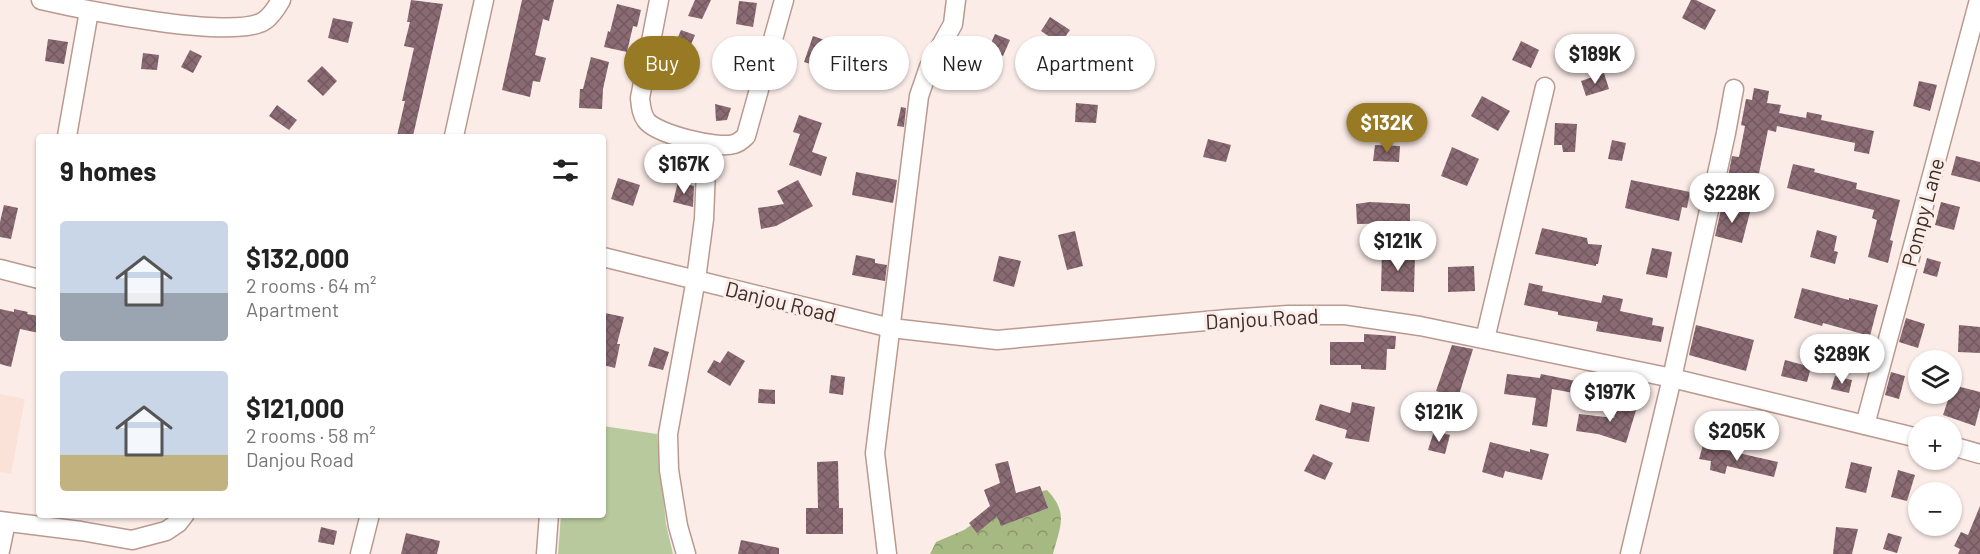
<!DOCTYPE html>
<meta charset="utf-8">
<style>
body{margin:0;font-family:Barlow,sans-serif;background:#f2f2f2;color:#222;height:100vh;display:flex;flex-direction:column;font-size:22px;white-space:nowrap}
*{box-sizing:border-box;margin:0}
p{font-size:20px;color:#767676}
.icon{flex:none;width:33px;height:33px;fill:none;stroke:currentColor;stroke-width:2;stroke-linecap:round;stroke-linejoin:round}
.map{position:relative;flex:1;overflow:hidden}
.side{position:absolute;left:36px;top:134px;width:570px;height:384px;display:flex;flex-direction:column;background:#fff;border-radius:6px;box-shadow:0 2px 4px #0004}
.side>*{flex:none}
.guide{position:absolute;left:624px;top:36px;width:570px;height:54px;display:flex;gap:12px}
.buttons{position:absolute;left:1908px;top:350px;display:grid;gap:12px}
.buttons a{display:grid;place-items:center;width:54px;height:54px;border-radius:50%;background:#fff;box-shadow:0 2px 4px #0004;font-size:30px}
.price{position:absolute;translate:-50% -51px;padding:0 14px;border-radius:21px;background:#fff;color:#222;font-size:20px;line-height:39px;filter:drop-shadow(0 2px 3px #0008)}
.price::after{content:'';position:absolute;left:50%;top:36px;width:18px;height:14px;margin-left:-9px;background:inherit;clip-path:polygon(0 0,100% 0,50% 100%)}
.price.selected{background:#977a23;color:#fff}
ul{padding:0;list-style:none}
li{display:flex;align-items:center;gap:18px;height:150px;padding:0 24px}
li span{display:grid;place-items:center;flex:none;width:168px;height:120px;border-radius:6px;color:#555}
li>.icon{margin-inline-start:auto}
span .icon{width:72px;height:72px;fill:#fffc;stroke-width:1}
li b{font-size:26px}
h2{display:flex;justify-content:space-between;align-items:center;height:72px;padding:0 24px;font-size:26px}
.pill{padding:0 21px;border-radius:27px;background:#fff;box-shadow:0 2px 4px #0004;font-size:21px;line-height:54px}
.pill.selected{background:#977a23;color:#fff}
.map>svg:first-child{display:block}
.built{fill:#fbe2d9}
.forest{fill:url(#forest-crowns)}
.garden{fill:#b9c99e}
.building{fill:url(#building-cross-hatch)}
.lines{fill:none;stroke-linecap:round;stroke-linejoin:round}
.street-casing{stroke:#ba9a8f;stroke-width:21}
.street{stroke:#fff;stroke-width:18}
.labels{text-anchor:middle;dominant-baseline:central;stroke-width:6;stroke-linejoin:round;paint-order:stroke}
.street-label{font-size:21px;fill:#3b2e29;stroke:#fbece8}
</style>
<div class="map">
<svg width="1980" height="554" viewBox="0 0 1980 554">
<defs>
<pattern id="forest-crowns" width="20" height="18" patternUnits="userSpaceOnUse" patternTransform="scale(1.5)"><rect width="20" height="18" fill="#a6b982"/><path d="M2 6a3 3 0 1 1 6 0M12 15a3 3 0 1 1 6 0" fill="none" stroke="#88976a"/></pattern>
<pattern id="building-cross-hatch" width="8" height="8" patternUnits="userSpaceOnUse" patternTransform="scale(1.5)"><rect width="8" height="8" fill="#8a6b74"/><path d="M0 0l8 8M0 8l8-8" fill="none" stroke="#72585f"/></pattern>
</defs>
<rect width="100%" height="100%" fill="#fbece8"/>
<polygon class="built" points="0,394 25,399 11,474 0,472"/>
<path class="forest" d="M1047 490C1069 513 1060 527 1053 554H930L936 542 964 530 977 521 1033 493Z"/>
<polygon class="garden" points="603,426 657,434 666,524 673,554 558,554 561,515 603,514"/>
<g class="building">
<polygon points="411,0 443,4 413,136 397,136 405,101 402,101 414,48 404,46 410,22 407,22"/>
<polygon points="522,0 554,0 549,21 543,19 535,55 546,58 540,82 533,81 530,97 502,90"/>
<polygon points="695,0 711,0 702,19 688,16"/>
<polygon points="1691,0 1696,0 1716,10 1705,30 1682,18"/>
<polygon points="739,1 757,3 753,27 736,24"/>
<polygon points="617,4 641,10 637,27 633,26 627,52 604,47 608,31 610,32"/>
<polygon points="1050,17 1070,30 1060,44 1041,31"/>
<polygon points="333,18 353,22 348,43 328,38"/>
<polygon points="681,30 695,35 689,49 675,44"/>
<polygon points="995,34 1010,40 1003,56 988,50"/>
<polygon points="813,36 833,43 824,68 804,62"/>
<polygon points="48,39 68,42 64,64 45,61"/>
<polygon points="1521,41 1539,50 1531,68 1512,60"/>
<polygon points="725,44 750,52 745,68 720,60"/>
<polygon points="190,50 202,56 193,73 181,67"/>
<polygon points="143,53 159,55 157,70 141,69"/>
<polygon points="591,57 609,62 603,89 602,109 579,108 580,89 583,89"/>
<polygon points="322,66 337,81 323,96 307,81"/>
<polygon points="1604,73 1609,89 1586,96 1581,81"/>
<polygon points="1919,81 1937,85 1930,111 1913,106"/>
<polygon points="1754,88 1769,91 1767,103 1781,105 1779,113 1806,118 1807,112 1822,115 1821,120 1874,131 1869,154 1854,151 1855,143 1777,126 1776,132 1768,130 1757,183 1728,177 1732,156 1739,157 1745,126 1741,125 1746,99 1752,100"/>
<polygon points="1482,96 1510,111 1498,131 1471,116"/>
<polygon points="1076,103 1098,105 1096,123 1075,122"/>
<polygon points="715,104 731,108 727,120 716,121"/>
<polygon points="277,105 297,120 289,130 269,116"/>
<polygon points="901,107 906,108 904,127 897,126"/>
<polygon points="799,115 822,123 812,152 827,157 821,176 789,165 800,134 793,132"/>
<polygon points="1555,123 1577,124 1575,152 1563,152 1562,145 1554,145"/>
<polygon points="1208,139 1231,145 1226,162 1203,157"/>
<polygon points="1612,140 1626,143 1622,161 1608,159"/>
<polygon points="1375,145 1400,146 1399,162 1373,161"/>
<polygon points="1452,147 1479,159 1467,186 1441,176"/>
<polygon points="1956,156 1980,162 1980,182 1951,175"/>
<polygon points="1793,164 1815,169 1814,172 1857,183 1856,189 1900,200 1890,240 1893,241 1888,263 1868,257 1877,220 1872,218 1874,210 1787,188"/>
<polygon points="856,172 897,180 893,203 852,195"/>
<polygon points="618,178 640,185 633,206 611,199"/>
<polygon points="798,180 813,206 776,226 761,229 758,208 784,204 777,191"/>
<polygon points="1631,180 1690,192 1687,208 1682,207 1679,221 1625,208"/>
<polygon points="678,182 694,186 693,207 673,202"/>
<polygon points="1370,202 1410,204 1410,223 1357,224 1356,204"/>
<polygon points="1941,202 1960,207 1954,230 1935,225"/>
<polygon points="4,205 18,208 11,239 0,237 0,222"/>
<polygon points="1722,205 1750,212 1742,243 1715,236"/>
<polygon points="1542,228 1587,238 1588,244 1602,245 1598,264 1596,264 1596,266 1535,254"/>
<polygon points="1817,230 1837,236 1834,251 1838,252 1835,264 1810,257"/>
<polygon points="1075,231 1083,266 1067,270 1058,235"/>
<polygon points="1652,248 1672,252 1667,278 1646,274"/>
<polygon points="1382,252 1415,253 1414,292 1381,291"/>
<polygon points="856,255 875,259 875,263 887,265 885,281 852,275"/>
<polygon points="999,256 1021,261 1014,287 993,281"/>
<polygon points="1927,258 1941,262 1937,277 1923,273"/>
<polygon points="1474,266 1475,291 1448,292 1448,267"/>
<polygon points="1529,283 1543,286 1542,291 1601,303 1603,295 1623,299 1620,311 1653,318 1652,325 1664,327 1661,342 1596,331 1598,322 1558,315 1558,312 1524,305"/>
<polygon points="1802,288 1849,300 1849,298 1878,305 1870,336 1823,323 1822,326 1794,318"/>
<polygon points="0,309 14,312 14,309 28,312 27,314 39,316 39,333 20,329 11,367 0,364"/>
<polygon points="605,313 624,317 617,344 620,344 615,368 603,365"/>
<polygon points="1906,318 1925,324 1918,348 1899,342"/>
<polygon points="1696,325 1754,340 1746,371 1689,355"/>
<polygon points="1959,325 1980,327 1980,353 1958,352"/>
<polygon points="1364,334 1396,336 1395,349 1387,349 1386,370 1361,369 1361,365 1330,365 1330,342 1364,342"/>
<polygon points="1452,345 1473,349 1458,398 1436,391"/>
<polygon points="654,347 669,352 663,370 648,366"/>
<polygon points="728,351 745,361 730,386 707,372 714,360 720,363"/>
<polygon points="1785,360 1811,367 1807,382 1781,376"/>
<polygon points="1891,372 1905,376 1899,399 1885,395"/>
<polygon points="1507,374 1540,378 1541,374 1581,382 1579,394 1552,389 1547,427 1532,425 1536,398 1504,394"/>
<polygon points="831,375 845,377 843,395 829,393"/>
<polygon points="1835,376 1852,380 1849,393 1831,389"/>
<polygon points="1953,385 1980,392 1980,407 1975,426 1943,415"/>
<polygon points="759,389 775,390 775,404 758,403"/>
<polygon points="1352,402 1375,407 1369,442 1345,438 1347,430 1315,420 1320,404 1350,413"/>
<polygon points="1619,402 1637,407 1626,443 1598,434 1576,431 1579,414 1614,418"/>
<polygon points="1434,431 1450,435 1445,454 1428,450"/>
<polygon points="1490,442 1530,452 1530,449 1549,454 1542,480 1505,471 1503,478 1482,472"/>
<polygon points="1703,445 1778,462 1774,477 1727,466 1725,474 1710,470 1711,461 1699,459"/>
<polygon points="1313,454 1333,463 1325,480 1304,471"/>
<polygon points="838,461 839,508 843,508 843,534 806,534 806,508 818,508 817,462"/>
<polygon points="1008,461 1016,493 1040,486 1048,508 1001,526 997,516 977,533 969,523 990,506 984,490 1000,483 995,464"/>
<polygon points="1851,462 1872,467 1866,493 1845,488"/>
<polygon points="1898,470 1915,475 1907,501 1891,497"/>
<polygon points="1980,506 1980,554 1958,554 1960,549 1954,546 1961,532 1968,535"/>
<polygon points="321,527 337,531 334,545 318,542"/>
<polygon points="1836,527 1858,529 1852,554 1833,554"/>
<polygon points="406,533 440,541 437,554 401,554"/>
<polygon points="1888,533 1902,537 1897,553 1883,549"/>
<polygon points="741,540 779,548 779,554 738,554"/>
</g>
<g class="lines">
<defs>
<g id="street">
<path d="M41 0C80 9 233 41 264 21 270 17 277 7 281 0"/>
<path d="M659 0 640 98C641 106 641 113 646 120 655 134 718 149 734 144 738 143 743 139 746 136L784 0"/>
<polyline points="67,136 89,11"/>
<polyline points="454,136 484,0"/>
<polyline points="603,257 891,328 997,340 1228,319 1288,315 1345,315 1420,326 1672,378 1918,438"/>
<polyline points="0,269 39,279"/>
<polyline points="1485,339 1545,87"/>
<polyline points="1865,425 1979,0"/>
<polyline points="1952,446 1980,454"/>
<polyline points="0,521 81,531 132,540 166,531 178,523 185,514"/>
<polyline points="0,551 6,522"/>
<polyline points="360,554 370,514"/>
<polyline points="546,554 549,514"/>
<polyline points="686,554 678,526 669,470 668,434 696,279 704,219 707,144"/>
<polyline points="887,554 875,453 919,96 929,67 953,24 956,0"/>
<polyline points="1630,554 1672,378 1726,133 1734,89"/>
</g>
</defs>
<use href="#street" class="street-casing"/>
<use href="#street" class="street"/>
</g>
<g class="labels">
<g class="street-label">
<text transform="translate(1922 212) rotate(-75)">Pompy Lane</text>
<text transform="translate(781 301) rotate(14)">Danjou Road</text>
<text transform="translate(1262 318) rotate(-3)">Danjou Road</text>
</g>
</g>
</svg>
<div class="buttons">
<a><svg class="icon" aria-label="layers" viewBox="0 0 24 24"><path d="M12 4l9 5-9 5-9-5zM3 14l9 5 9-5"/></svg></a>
<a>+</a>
<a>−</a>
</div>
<b class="price" style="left:1595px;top:85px">$189K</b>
<b class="price selected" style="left:1387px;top:154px">$132K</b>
<b class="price" style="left:684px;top:195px">$167K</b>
<b class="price" style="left:1732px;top:224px">$228K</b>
<b class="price" style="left:1398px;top:272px">$121K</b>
<b class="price" style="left:1842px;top:385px">$289K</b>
<b class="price" style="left:1610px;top:423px">$197K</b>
<b class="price" style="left:1439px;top:443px">$121K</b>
<b class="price" style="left:1737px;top:462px">$205K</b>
<div class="guide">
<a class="pill selected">Buy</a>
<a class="pill">Rent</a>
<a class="pill">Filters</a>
<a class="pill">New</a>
<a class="pill">Apartment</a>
</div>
<section class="side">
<h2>9 homes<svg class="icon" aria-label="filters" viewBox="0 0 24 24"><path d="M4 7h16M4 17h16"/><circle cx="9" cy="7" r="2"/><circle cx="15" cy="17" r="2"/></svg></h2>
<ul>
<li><span style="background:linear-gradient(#c9d6e8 60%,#9aa5b1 0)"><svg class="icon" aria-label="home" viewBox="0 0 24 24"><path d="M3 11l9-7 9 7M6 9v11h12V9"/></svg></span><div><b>$132,000</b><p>2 rooms · 64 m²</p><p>Apartment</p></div></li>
<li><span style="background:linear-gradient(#c9d6e8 70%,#c2b280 0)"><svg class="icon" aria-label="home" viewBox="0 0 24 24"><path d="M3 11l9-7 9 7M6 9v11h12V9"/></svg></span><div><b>$121,000</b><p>2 rooms · 58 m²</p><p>Danjou Road</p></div></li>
</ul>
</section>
</div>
